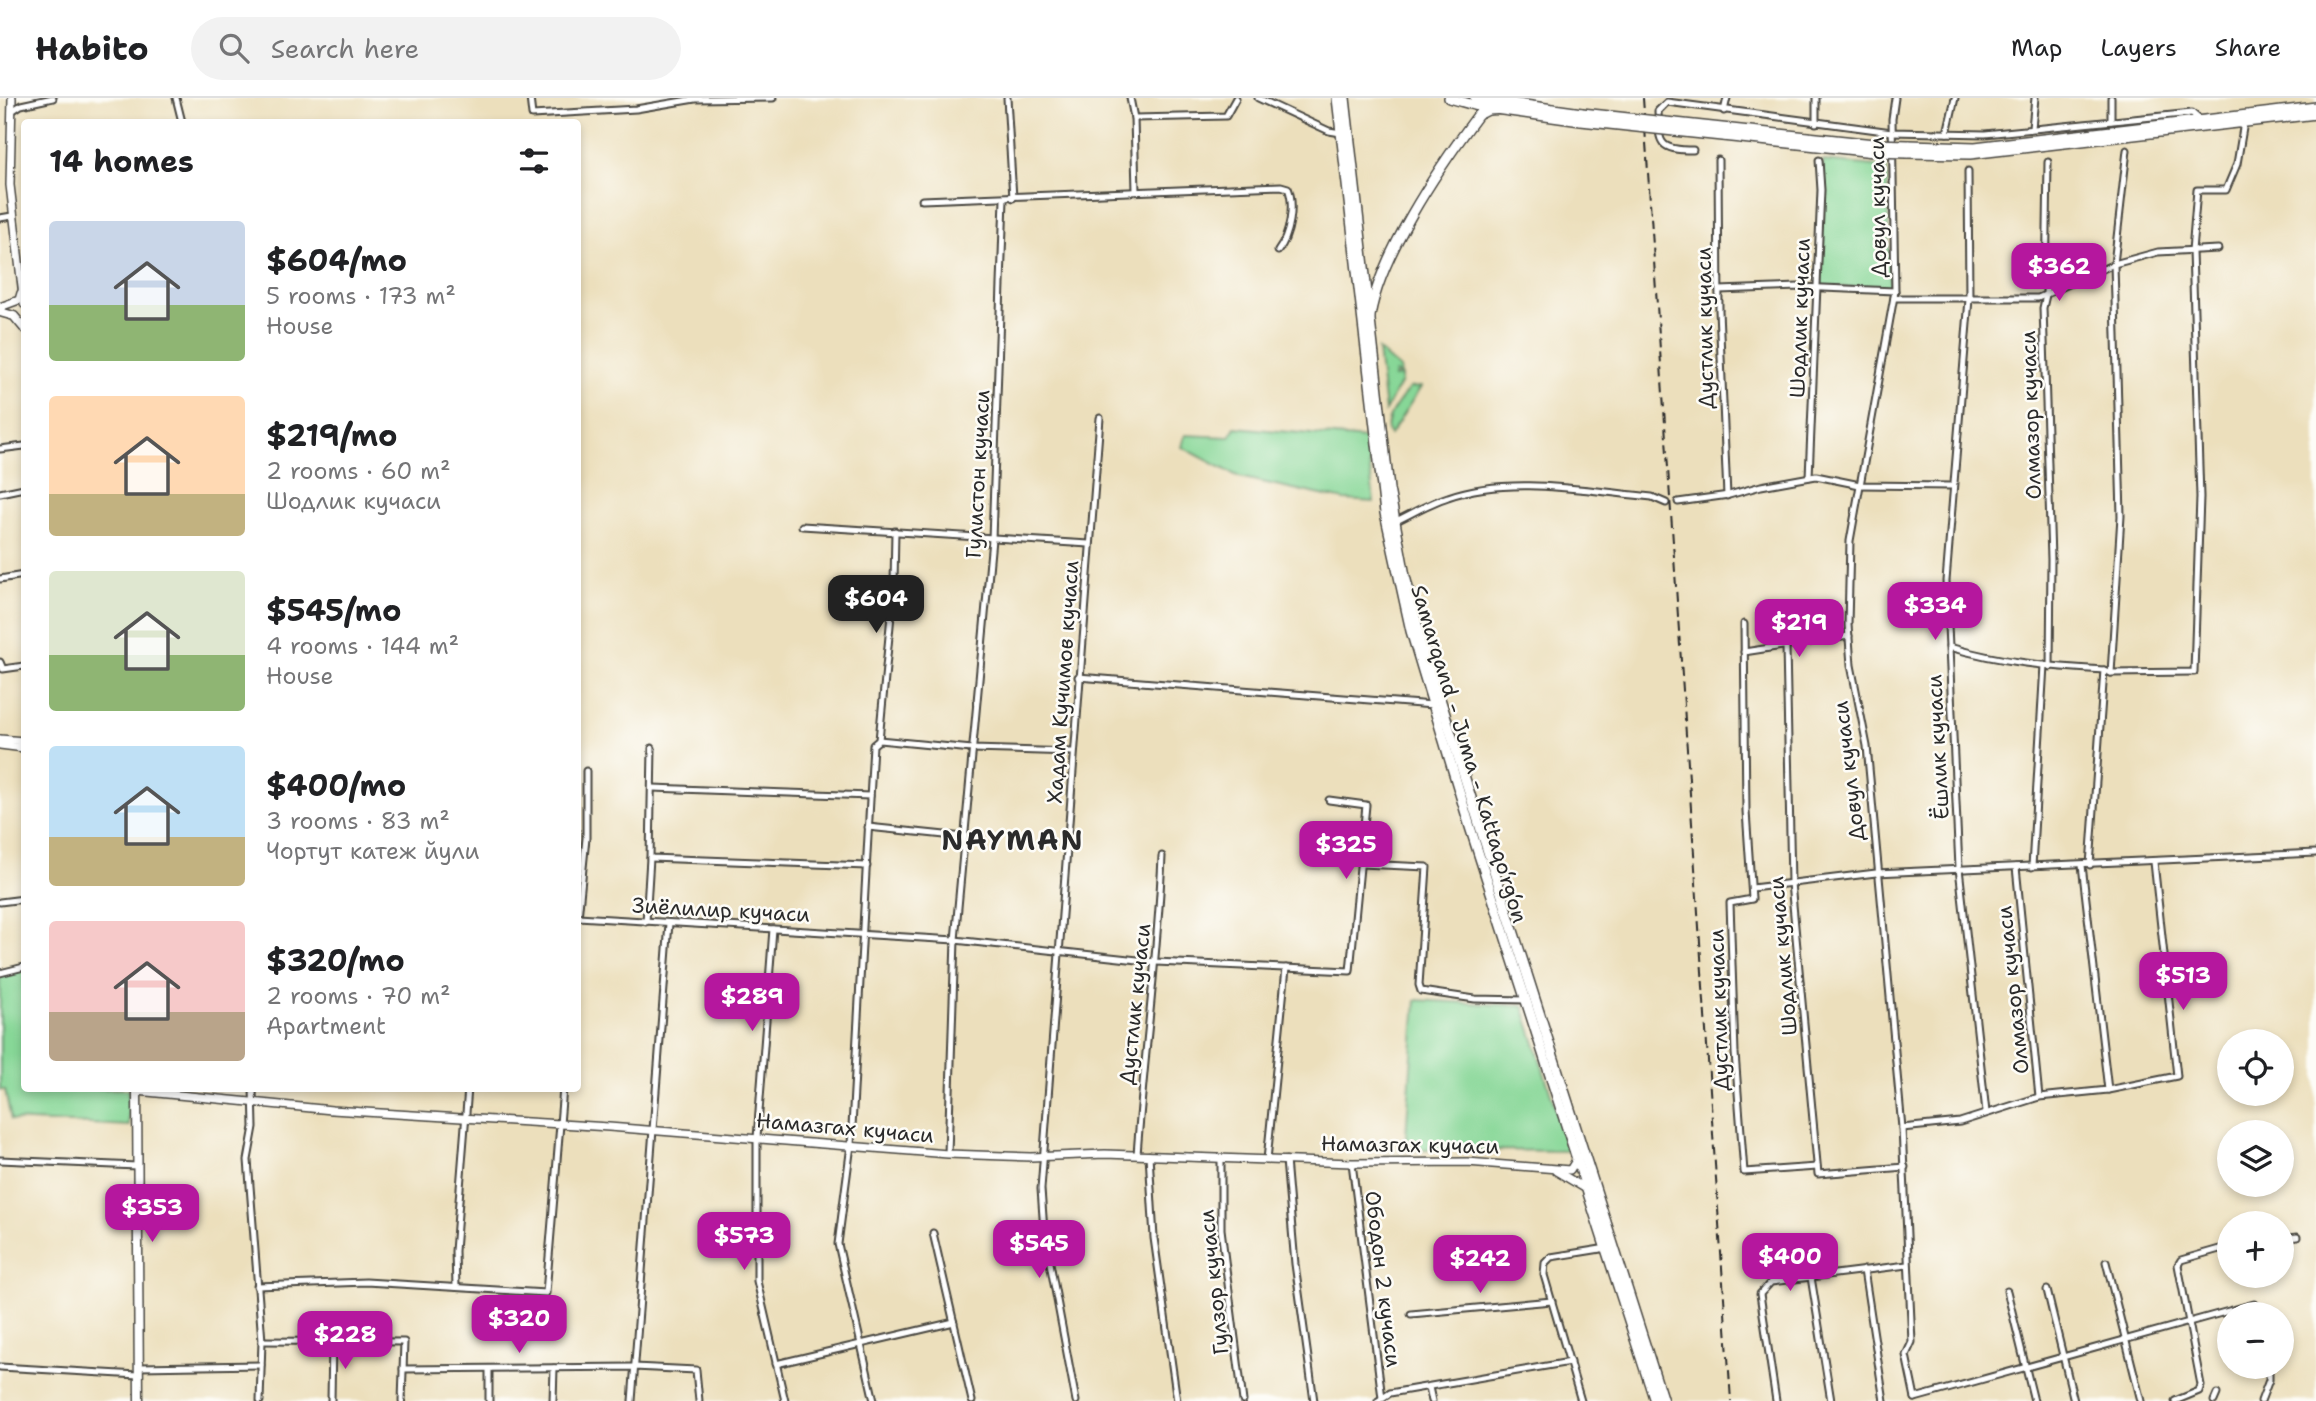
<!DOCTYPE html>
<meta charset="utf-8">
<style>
body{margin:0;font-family:"Shantell Sans",sans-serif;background:#f2f2f2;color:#202124;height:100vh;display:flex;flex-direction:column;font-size:26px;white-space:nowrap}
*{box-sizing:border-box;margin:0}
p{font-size:23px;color:#757577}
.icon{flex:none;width:38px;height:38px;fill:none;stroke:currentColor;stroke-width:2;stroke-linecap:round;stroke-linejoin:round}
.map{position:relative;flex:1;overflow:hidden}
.drawer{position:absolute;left:21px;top:21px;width:560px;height:973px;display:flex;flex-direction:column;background:#fff;border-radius:7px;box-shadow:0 4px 10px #0003}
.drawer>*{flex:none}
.tools{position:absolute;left:2217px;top:931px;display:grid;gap:14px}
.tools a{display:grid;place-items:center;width:77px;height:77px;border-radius:50%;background:#fff;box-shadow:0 4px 10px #0003;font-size:35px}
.price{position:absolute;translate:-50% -60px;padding:0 16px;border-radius:14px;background:#b5179e;color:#fff;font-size:23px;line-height:46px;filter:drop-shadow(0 2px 4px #0008)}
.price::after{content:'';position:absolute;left:50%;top:42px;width:21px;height:16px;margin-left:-10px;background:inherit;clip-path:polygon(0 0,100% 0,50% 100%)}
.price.selected{background:#222;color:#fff}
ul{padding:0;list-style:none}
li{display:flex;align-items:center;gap:21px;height:175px;padding:0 28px}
li span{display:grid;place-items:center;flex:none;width:196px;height:140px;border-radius:7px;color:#555}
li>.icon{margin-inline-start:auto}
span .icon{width:84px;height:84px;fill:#fffc;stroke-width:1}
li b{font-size:30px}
h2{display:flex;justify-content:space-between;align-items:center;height:84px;padding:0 28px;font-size:30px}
header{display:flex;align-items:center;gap:42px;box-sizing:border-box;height:98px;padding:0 35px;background:#fff;border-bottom:2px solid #e0e0e0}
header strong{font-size:33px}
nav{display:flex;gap:38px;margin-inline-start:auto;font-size:24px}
.search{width:490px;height:63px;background:#f2f2f2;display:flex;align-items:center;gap:18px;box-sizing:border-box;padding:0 24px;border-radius:38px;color:#757577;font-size:26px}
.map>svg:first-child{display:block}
.green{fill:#87d797;stroke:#598161;stroke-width:2}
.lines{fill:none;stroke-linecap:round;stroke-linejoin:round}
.minor-casing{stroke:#484641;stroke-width:9}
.tertiary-casing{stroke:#484641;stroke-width:10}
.secondary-casing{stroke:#484641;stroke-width:11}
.primary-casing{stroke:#484641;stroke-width:12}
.trunk-casing{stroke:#484641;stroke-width:12}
.minor{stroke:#fff;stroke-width:5}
.tertiary{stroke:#fff;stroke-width:7}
.secondary{stroke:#fff;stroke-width:8}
.primary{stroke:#fff;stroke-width:9}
.trunk{stroke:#fff;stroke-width:9}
.rail{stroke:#2b2b2b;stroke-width:2;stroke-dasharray:10 5;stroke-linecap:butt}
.trunk-bridge-casing{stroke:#484641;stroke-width:12;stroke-linecap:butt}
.trunk-bridge{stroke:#fff;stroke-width:9}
.labels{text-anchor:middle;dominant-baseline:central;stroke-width:5;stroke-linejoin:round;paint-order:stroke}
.street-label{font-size:21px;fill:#2b2b2b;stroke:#fdfcf7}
.district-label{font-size:28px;font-weight:bold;letter-spacing:2px;fill:#2b2b2b;stroke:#fdfcf7}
</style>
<header>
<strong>Habito</strong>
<div class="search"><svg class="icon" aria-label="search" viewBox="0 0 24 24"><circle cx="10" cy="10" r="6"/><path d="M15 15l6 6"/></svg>Search here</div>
<nav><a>Map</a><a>Layers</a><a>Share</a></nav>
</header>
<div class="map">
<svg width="2316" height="1303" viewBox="0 0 2316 1303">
<rect width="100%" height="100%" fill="#fdfcf7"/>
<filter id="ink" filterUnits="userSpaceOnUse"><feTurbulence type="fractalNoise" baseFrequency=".0143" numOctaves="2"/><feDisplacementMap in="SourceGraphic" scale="14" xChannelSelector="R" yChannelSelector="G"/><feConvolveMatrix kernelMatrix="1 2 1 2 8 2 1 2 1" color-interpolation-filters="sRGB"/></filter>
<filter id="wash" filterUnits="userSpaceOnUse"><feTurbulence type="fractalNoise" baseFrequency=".00686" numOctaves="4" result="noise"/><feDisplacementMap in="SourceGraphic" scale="28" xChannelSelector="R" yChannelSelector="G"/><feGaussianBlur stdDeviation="1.57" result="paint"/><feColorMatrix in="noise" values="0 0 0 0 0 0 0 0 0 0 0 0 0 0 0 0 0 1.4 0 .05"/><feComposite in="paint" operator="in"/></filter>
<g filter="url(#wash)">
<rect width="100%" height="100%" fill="#ecdfbc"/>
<g class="green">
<polygon points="1823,63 1887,69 1890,190 1820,189"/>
<polygon points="1378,252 1400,271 1401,277 1395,275 1394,279 1401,278 1401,284 1385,313"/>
<path d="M1421 289 1390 337 1388 335C1384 319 1400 303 1409 290Z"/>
<polygon points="1235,329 1366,341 1374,404 1344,402 1239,379 1182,349 1185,337 1229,339"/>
<polygon points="24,872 24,990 128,991 129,1028 11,1022 5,992 0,992 0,878"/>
<polygon points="1416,902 1523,908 1569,1053 1405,1051"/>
</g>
</g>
<g filter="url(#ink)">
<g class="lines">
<defs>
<g id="minor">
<polyline points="176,0 182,24"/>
<polyline points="530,0 532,17 636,11 695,1 773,0"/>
<polyline points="1007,0 1013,100"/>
<polyline points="1130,0 1134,20 1136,93"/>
<polyline points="1258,0 1329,33 1341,35"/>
<polyline points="1816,0 1816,25"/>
<polyline points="1895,0 1892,21 1895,193 1850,443 1848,527 1851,567 1867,648 1902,1030 1912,1244 1906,1257 1915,1300"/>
<polyline points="2111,0 2111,23"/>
<polyline points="12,13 21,7 53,0"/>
<polyline points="1724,13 1727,0"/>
<polyline points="1134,20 1226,18 1236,0"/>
<polyline points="2032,30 2035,0"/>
<polyline points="1947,35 1955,0"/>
<path d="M1693 52C1658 52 1659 45 1658 13L1667 4 1892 34 1985 36 2192 15 2200 22"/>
<polyline points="1718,62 1719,212 1727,398"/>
<polyline points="2048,64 2046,197 2043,210 2051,461 2050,569"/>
<polyline points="1968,73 1969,201 1946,483 1959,770 1986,1014"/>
<path d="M922 102 1281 88 1288 90C1295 107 1290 138 1278 153"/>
<polyline points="0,120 12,118"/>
<polyline points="1719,192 1799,189 1895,193"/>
<polyline points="1894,200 2038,200 2114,166 2158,154 2218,151"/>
<polyline points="0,351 24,348"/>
<polyline points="1809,379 1821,92 1819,62"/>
<polyline points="0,395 24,390"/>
<polyline points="1678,404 1729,397 1761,388 1816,378 1860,387 1952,388"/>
<path d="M1394 424C1411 416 1429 405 1448 399 1510 377 1587 393 1652 399L1666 405"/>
<polyline points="802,428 1089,446"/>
<polyline points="0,481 24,477"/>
<polyline points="1744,526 1746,713 1752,801 1730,805 1735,955 1744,1074 1817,1069"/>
<polyline points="1786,549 1791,785 1818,1076 1905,1069"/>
<path d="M1949 549C2000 564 2051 569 2104 572L2111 575 2194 574 2200 399 2192 153 2197 92H2226L2237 66 2244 24"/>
<polyline points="1744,554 1849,538"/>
<polyline points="0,564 3,571 24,568"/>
<polyline points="2111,575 2121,418 2114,166 2127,52"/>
<polyline points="1078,579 1433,607"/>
<polyline points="879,642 894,486 895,433"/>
<polyline points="879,642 972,651 1072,654"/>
<polyline points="652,650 650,760 867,768"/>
<polyline points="653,690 870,698"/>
<polyline points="868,729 964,739"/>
<polyline points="1361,766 1427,769 1419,887 1421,893 1475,901 1527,902"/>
<polyline points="2090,767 2104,572"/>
<polyline points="2032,769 2044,567"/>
<polyline points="1752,790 1876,775 2316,755"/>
<polyline points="0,804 24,801"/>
<polyline points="578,819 955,842 1156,864 1350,873 1366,707 1329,702"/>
<polyline points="578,820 586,740 586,673"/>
<polyline points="646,824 650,760"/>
<polyline points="773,831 757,1040 757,1183 785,1303"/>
<polyline points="0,875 24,869"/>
<polyline points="253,990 254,1029 248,1062 262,1243 260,1303"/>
<polyline points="2108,992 2177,978 2154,764"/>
<polyline points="2039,999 2108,992 2082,767"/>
<polyline points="1902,1030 1960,1024 2039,999 2016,769"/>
<polyline points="948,1056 955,842 992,441 1004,101"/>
<path d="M1137 1057C1144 957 1158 858 1162 758"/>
<polyline points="1149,1057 1154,1140 1177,1303"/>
<polyline points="1221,1061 1221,1131 1243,1303"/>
<polyline points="0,1062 137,1068"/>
<polyline points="1267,1062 1286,870"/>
<polyline points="1286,1062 1295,1166 1314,1303"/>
<polyline points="1352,1065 1382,1300"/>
<polyline points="933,1135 972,1303"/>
<polyline points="2282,1141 2297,1139"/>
<polyline points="2106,1164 2141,1303"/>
<polyline points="1864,1172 1884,1303"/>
<polyline points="1811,1179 1831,1303"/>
<polyline points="257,1188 366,1184 546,1195 563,990"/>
<polyline points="456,1189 455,1153 468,990"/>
<polyline points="2047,1192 2074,1303"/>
<polyline points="2007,1193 2034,1303"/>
<polyline points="1411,1216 1552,1203"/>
<polyline points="262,1243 404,1244 402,1303"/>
<polyline points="776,1266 954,1224"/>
<polyline points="0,1269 138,1277"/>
<polyline points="139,1269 261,1267"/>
<polyline points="403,1271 634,1269 696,1272 699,1303"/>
<polyline points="489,1271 489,1303"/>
<polyline points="1429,1289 1432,1303"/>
<polyline points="1915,1300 2254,1206 2260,1216"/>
<polyline points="331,1303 332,1243"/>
<polyline points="553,1303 554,1270"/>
<polyline points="632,1303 669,825"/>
<polyline points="874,1303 838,1146 851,1047 873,647 879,642"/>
<polyline points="1076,1303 1044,1133 1041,1091 1100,320"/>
<polyline points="1378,1303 1390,1295 1570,1264"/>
<polyline points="1581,1303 1544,1177 1545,1165 1551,1159 1607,1150"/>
<polyline points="1776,1303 1760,1196 1771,1184 1907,1167"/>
<polyline points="2175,1303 2199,1293 2201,1287 2178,1167 2181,1162 2230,1148"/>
<polyline points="2214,1303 2217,1296"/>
<polyline points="2261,1303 2269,1282 2269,1269"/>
</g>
<g id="tertiary">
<polyline points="12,0 10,87 24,206"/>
<polyline points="0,209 19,202 21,195"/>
<polyline points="0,641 24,643"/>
<polyline points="0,647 24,650"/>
<polyline points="137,993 332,1012 609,1029 948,1056 1031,1059 1105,1056 1352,1065 1467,1064 1570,1072 1578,1059"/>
<polyline points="1556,1073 1588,1092"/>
</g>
<g id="secondary">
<polyline points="0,214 14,218 24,230"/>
<polyline points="137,990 139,1303"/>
</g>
<g id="primary">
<polyline points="1337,0 1385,415 1411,533 1470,729 1655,1303"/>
<polyline points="1345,0 1389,391 1405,478 1418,530 1482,735 1663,1303"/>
</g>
<g id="trunk">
<polyline points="1449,0 1481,9 1581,23"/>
<polyline points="1475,0 1582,15"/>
<polyline points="1675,25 1874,46"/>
<polyline points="1674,33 1874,54"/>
<polyline points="1909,47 1975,49 2316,9"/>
<polyline points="1907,55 1970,56 2316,16"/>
<path d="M1369 226C1375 163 1440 68 1478 17L1488 12 1505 11"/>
</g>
</defs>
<use href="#minor" class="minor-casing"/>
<use href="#tertiary" class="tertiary-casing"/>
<use href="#secondary" class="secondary-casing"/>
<use href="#primary" class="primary-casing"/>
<use href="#trunk" class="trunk-casing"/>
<use href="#minor" class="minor"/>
<use href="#tertiary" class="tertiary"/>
<use href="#secondary" class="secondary"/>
<use href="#primary" class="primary"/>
<use href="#trunk" class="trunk"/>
<polyline class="rail" points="1643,0 1731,1303"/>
<defs>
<g id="trunk-bridge">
<polyline points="1582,15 1675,25"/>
<polyline points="1581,23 1674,33"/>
<polyline points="1874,46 1909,47"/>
<polyline points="1874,54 1907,55"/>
</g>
</defs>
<use href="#trunk-bridge" class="trunk-bridge-casing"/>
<use href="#trunk-bridge" class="trunk-bridge"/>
</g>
</g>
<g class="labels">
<g class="street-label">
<text transform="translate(1878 109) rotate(-91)">Довул кучаси</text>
<text transform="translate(1800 220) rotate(-88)">Шодлик кучаси</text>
<text transform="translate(1705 230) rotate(-91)">Дустлик кучаси</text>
<text transform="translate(2031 317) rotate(-92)">Олмазор кучаси</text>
<text transform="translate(978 376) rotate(-87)">Гулистон кучаси</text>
<text transform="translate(1063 584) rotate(-86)">Хадам Кучимов кучаси</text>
<text transform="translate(1938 649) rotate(-93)">Ёшлик кучаси</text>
<text transform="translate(1469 656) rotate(73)">Samarqand - Juma - Kattaqo‘rg‘on</text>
<text transform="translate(1849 673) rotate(-97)">Довул кучаси</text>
<text transform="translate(721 812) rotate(3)">Зиёлилир кучаси</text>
<text transform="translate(1783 858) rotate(-95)">Шодлик кучаси</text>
<text transform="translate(2013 892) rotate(-96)">Олмазор кучаси</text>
<text transform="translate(1135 906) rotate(-84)">Дустлик кучаси</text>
<text transform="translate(1719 912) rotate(-92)">Дустлик кучаси</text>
<text transform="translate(845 1030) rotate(5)">Намазгах кучаси</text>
<text transform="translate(1410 1047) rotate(1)">Намазгах кучаси</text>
<text transform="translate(1383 1181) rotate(83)">Ободон 2 кучаси</text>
<text transform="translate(1214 1184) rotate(-96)">Гулзор кучаси</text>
</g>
<g class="district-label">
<text x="1013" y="742">NAYMAN</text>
</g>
</g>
</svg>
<div class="tools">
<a><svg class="icon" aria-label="locate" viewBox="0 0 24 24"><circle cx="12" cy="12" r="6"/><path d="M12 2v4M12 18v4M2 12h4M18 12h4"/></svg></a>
<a><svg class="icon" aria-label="layers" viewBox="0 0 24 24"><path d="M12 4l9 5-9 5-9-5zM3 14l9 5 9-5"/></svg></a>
<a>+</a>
<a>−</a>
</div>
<b class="price" style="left:2059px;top:205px">$362</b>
<b class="price selected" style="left:876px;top:537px">$604</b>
<b class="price" style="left:1935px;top:544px">$334</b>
<b class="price" style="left:1799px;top:561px">$219</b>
<b class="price" style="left:1346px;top:783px">$325</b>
<b class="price" style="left:2183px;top:914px">$513</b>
<b class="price" style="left:752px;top:935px">$289</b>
<b class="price" style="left:152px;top:1146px">$353</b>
<b class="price" style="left:744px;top:1174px">$573</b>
<b class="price" style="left:1039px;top:1182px">$545</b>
<b class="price" style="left:1790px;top:1195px">$400</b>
<b class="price" style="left:1480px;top:1197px">$242</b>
<b class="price" style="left:519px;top:1257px">$320</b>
<b class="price" style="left:345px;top:1273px">$228</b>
<section class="drawer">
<h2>14 homes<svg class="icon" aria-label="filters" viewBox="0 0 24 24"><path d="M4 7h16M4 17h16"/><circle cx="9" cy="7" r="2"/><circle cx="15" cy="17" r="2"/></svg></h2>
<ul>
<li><span style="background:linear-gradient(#c9d6e8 60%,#8fb573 0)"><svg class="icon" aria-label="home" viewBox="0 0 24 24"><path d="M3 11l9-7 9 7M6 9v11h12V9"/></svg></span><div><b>$604/mo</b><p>5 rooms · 173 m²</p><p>House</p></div></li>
<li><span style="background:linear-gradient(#ffd9b3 70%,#c2b280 0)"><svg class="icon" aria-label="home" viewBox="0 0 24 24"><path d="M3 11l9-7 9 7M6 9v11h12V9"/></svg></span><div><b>$219/mo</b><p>2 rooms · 60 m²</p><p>Шодлик кучаси</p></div></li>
<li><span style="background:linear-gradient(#dfe7d0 60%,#8fb573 0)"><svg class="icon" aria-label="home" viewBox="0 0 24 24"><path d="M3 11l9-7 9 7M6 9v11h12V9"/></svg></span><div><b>$545/mo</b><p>4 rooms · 144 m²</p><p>House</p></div></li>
<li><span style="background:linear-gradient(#bfe0f5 65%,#c2b280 0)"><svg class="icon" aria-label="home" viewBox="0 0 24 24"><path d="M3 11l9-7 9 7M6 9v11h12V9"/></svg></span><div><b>$400/mo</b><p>3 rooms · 83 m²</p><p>Чортут катеж йули</p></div></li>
<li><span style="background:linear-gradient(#f6c9c9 65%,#b9a48a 0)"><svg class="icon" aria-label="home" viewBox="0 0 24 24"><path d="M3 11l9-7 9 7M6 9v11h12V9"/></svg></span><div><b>$320/mo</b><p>2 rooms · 70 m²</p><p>Apartment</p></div></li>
</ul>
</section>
</div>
